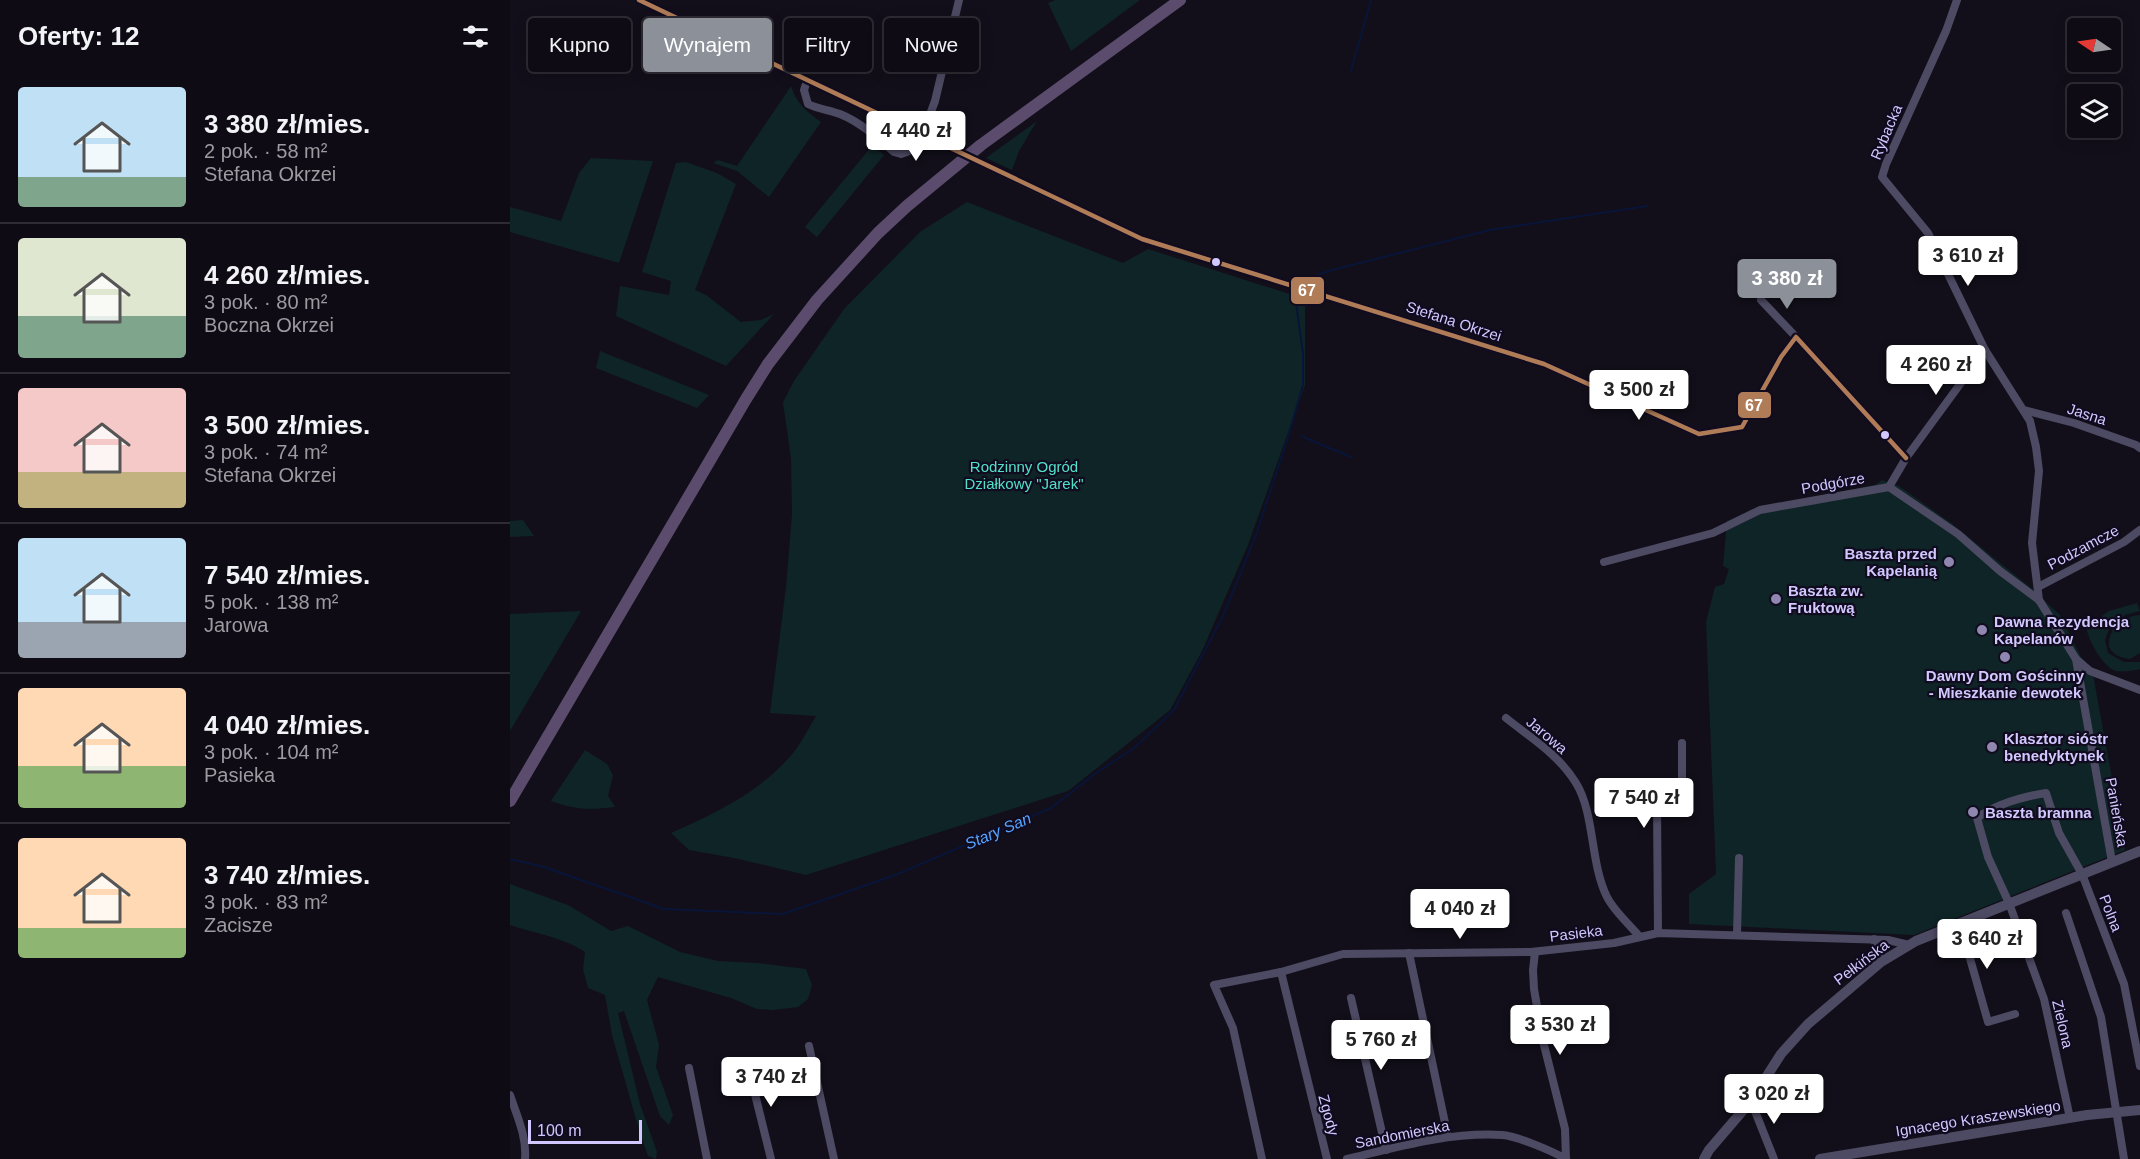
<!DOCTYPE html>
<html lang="pl">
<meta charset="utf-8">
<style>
body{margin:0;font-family:Arial,sans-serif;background:#17141d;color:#f1f3f6;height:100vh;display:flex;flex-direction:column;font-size:22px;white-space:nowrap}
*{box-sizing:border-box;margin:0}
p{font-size:20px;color:#9b9ba0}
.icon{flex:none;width:33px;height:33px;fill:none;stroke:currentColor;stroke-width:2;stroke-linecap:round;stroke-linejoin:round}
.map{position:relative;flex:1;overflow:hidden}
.drawer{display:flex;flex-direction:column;background:#0e0b14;width:510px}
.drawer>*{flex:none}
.top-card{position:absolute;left:18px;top:18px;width:570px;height:54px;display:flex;gap:12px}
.needle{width:39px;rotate:283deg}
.buttons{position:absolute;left:1557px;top:18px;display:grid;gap:12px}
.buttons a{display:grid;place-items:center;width:54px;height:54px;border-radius:6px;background:#0e0b14;box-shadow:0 3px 15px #0003,0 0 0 2px #2e2b34;font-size:30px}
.scale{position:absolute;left:18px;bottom:15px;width:114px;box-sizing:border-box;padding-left:6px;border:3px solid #d2c8ff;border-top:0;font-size:16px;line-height:21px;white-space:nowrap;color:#d2c8ff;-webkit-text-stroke:4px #100b1e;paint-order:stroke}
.price{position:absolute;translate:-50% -51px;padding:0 14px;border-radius:6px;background:#fff;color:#222;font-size:20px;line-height:39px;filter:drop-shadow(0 2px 3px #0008)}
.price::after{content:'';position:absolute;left:50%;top:36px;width:18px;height:14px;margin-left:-9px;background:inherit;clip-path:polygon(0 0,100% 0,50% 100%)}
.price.active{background:#8c9099;color:#fff}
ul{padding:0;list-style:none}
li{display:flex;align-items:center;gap:18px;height:150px;padding:0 18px}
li+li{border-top:2px solid #2e2b34}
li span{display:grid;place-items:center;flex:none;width:168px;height:120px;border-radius:6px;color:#555}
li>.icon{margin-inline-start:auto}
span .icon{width:72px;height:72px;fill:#fffc;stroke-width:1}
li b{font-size:26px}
h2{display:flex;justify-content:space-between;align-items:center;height:72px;padding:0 18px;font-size:26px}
.pill{padding:0 21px;border-radius:6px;background:#0e0b14;box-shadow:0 3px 15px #0003,0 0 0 2px #2e2b34;font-size:21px;line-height:54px}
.pill.active{background:#8c9099;color:#fff}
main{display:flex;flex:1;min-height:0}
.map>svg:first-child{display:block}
.green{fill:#0f2426}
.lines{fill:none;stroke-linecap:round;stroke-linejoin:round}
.stream{stroke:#081538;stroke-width:2}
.minor{stroke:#4d4a63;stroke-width:8}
.tertiary{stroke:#4d4a63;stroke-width:10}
.primary{stroke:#5b4c6d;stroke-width:12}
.minor-bridge{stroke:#4d4a63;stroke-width:8}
.bus-1-casing{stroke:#100b1e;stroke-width:9}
.bus-1{stroke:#b07c57;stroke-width:4.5}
.bus-dot{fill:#d2c8ff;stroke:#100b1e;stroke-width:2}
.poi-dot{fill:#8f87af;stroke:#100b1e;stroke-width:2}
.labels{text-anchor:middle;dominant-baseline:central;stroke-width:4.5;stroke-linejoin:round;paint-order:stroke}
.street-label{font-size:15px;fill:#d2c8ff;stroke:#100b1e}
.park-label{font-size:15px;fill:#50e2c8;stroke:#100b1e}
.poi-label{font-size:15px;font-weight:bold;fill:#d2c8ff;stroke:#100b1e;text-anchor:start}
.water-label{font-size:16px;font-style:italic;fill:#56a4ff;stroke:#100b1e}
.line-badge{stroke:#100b1e;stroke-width:2}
.badge-label{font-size:16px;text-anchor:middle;font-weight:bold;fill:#fff}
</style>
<main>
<section class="drawer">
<h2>Oferty: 12<svg class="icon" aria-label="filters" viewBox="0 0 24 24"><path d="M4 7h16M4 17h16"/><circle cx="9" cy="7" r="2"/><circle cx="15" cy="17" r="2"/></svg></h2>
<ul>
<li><span style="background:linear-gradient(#bfe0f5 75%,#7fa58c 0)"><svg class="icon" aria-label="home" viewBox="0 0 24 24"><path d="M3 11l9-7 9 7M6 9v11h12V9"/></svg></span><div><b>3 380 zł/mies.</b><p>2 pok. · 58 m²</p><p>Stefana Okrzei</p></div></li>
<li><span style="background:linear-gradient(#dfe7d0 65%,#7fa58c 0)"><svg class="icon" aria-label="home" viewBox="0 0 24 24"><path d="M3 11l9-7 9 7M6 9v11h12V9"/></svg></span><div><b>4 260 zł/mies.</b><p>3 pok. · 80 m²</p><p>Boczna Okrzei</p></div></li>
<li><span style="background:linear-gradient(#f6c9c9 70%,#c2b280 0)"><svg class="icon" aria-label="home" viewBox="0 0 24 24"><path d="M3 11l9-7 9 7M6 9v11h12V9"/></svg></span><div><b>3 500 zł/mies.</b><p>3 pok. · 74 m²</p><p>Stefana Okrzei</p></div></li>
<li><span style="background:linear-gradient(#bfe0f5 70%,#9aa5b1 0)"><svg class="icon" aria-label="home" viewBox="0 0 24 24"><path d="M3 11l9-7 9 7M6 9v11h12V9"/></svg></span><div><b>7 540 zł/mies.</b><p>5 pok. · 138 m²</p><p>Jarowa</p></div></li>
<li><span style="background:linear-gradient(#ffd9b3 65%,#8fb573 0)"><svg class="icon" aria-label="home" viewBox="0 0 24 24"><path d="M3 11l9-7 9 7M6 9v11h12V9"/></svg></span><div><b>4 040 zł/mies.</b><p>3 pok. · 104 m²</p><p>Pasieka</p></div></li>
<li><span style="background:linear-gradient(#ffd9b3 75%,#8fb573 0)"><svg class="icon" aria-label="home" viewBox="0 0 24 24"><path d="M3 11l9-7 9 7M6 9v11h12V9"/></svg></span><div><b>3 740 zł/mies.</b><p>3 pok. · 83 m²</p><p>Zacisze</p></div></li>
</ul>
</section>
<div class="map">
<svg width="1630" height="1159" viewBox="0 0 1630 1159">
<rect width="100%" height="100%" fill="#120f1a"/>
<g class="green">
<polygon points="545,0 630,0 561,51 538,3"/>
<path d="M281 86C286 103 297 112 311 122L259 197 227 171 203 163 208 160 227 166Z"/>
<polygon points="527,121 509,151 502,170 476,158"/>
<polygon points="362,146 374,155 307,237 295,227"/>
<polygon points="81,158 143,161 109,263 0,232 0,207 51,221 69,173"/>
<polygon points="176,162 207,173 226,184 185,290 196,295 231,322 251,320 264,314 216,366 106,316 110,286 159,295 161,281 132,272 166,163"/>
<path d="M457 202 613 263 638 249 795 299V385L738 545 692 651 660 710 558 791 296 875 224 858 179 850 161 833C202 815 244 795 275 762 288 750 297 731 306 716L260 713 276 587 282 514 281 459 273 402 284 381 334 309 410 232Z"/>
<polygon points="90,351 199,395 187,408 86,368"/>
<polygon points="1372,480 1389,486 1441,523 1521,588 1550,615 1571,657 1582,669 1615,850 1404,935 1179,924 1179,894 1206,874 1196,622 1205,587 1214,584 1219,569 1213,566 1217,521 1243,509 1365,485"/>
<polygon points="13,520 24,536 0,537 0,521"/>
<polygon points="1627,603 1630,611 1615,615 1601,626 1588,619 1599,611"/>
<polygon points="71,611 0,731 0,614"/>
<path d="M1630 615V653L1620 659C1611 658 1603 655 1599 647 1597 629 1613 616 1630 615Z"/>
<path d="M1579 619 1599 629 1595 640 1598 653 1614 662H1630V669C1623 671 1613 672 1606 671 1593 668 1573 633 1576 620Z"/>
<path d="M75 750 97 764 103 775 98 796 105 807C80 810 65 810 41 801Z"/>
<path d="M0 884 58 905 101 931 118 926 170 952 208 961 248 963 296 969 302 985 298 999 288 1007 263 1010 247 1009 221 998 148 977 137 1000 149 1045 146 1067 163 1115 159 1125 150 1116 114 1011 108 1013 130 1104 147 1152 146 1159 138 1156 130 1133 102 1035 95 995 78 988 73 969 75 952C55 938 24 933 0 925Z"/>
</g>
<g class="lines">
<g class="stream">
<polyline points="841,71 861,0"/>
<polyline points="789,285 791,281 822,270 980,230 1137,206"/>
<polyline points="791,436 841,457"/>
<polyline points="0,859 34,867 154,909 273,914 388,874 541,808 586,773 623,749 664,710 713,616 746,535 778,437 793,385 793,353 785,296 787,291"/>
</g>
<g class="minor">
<polyline points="129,0 380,119"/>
<polyline points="1447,0 1436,31 1376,164 1372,177 1418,233 1475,350 1520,421 1526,447 1529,471 1522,543 1529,600 1566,659 1602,862"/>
<path d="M297 81 294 90 298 104C308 109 319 110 330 114 350 122 368 138 384 152L391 154 397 152 407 146 418 120 425 101 449 0"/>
<polyline points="547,199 632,239 1034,364 1189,434 1232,427 1271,357 1286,337 1396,458"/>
<polyline points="1251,300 1286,337"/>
<polyline points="1514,410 1564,423 1626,445 1630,448"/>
<polyline points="1379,487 1396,458 1475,350"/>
<polyline points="1094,562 1203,533 1250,510 1379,487 1448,534 1490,571 1529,600"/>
<polyline points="1528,587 1614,542 1630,530"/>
<polyline points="1566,659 1580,671 1630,690"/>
<path d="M996 718C1021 738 1049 755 1066 783 1085 814 1080 863 1097 897 1104 911 1119 924 1129 936"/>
<polyline points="1556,913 1591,1017 1614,1159"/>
<polyline points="1450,923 1478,1022 1505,1014"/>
<polyline points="1148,933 1147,806 1172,805 1172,743"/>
<polyline points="1227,934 1229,858"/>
<polyline points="1364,939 1371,962"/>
<polyline points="1025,952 1023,970 1024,989 1033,1041 1055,1129 1056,1159"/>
<polyline points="899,953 938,1137"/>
<polyline points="771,972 817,1159"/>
<polyline points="841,998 876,1150"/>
<polyline points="299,1046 324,1159"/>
<polyline points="237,1062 261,1159"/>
<polyline points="179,1068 197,1159"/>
<path d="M0 1095C7 1116 17 1137 15 1159"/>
<polyline points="1241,1101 1264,1159"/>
<path d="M1560 1118 1534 999 1499 903 1478 857 1467 818C1487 804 1511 797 1536 793L1549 833 1572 874 1614 984 1630 1066"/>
<polyline points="752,1159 723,1028 704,985 771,972 833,954 1021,952 1104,943 1148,933 1378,940 1399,945"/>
<path d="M837 1159C887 1147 939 1132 992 1135 1007 1136 1042 1151 1056 1159"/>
</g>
<g class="tertiary">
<polyline points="1194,1159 1199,1150 1241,1101 1271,1054 1298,1024 1371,962 1406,941 1630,851"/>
<polyline points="1310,1159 1577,1115 1630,1110"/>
</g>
<polyline class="primary" points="0,801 236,399 258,364 307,300 368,233 397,206 471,145 670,0"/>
<polyline class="minor-bridge" points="380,119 547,199"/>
<defs>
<polyline id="bus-1" points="129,0 632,239 1034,364 1189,434 1232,427 1271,357 1286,337 1396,458"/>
</defs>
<use href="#bus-1" class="bus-1-casing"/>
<use href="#bus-1" class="bus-1"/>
</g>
<g class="bus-dot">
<circle cx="706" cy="262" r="5"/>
<circle cx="1375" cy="435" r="5"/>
</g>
<g class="poi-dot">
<circle cx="1439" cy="562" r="6"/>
<circle cx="1266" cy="599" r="6"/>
<circle cx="1472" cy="630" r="6"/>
<circle cx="1495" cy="657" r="6"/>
<circle cx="1482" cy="747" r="6"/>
<circle cx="1463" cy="812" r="6"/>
</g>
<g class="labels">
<g class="street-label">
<text transform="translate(1376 132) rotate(-67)">Rybacka</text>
<text transform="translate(944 321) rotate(18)">Stefana Okrzei</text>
<text transform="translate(1577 414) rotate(18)">Jasna</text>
<text transform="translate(1323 483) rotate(-10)">Podgórze</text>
<text transform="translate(1573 547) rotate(-28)">Podzamcze</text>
<text transform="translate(1037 735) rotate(40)">Jarowa</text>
<text transform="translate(1607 812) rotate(80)">Panieńska</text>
<text transform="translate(1601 913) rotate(69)">Polna</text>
<text transform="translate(1066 933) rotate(-7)">Pasieka</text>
<text transform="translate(1351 962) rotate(-37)">Pełkińska</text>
<text transform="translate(1553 1024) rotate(77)">Zielona</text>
<text transform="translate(819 1115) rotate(75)">Zgody</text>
<text transform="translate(1468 1118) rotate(-9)">Ignacego Kraszewskiego</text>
<text transform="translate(892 1134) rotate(-11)">Sandomierska</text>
</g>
<g class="park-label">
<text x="514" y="466">Rodzinny Ogród<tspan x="514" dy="17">Działkowy "Jarek"</tspan></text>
</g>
<g class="poi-label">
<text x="1427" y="553" text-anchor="end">Baszta przed<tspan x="1427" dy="17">Kapelanią</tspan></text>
<text x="1278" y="590">Baszta zw.<tspan x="1278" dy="17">Fruktową</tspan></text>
<text x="1484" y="621">Dawna Rezydencja<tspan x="1484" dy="17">Kapelanów</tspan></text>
<text x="1495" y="675" text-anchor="middle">Dawny Dom Gościnny<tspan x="1495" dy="17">- Mieszkanie dewotek</tspan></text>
<text x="1494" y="738">Klasztor sióstr<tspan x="1494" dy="17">benedyktynek</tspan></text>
<text x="1475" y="812">Baszta bramna</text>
</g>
<g class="water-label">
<text transform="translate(488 831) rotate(-23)">Stary San</text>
</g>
</g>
<g class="line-badge">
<rect x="780" y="276" width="35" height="29" rx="6" fill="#b07c57"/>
<rect x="1227" y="391" width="35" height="28" rx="6" fill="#b07c57"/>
</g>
<g class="badge-label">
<text x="797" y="296">67</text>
<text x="1244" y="411">67</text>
</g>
</svg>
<div class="buttons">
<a><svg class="needle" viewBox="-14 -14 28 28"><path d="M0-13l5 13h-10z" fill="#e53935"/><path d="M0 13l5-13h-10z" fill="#9b9ba0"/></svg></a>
<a><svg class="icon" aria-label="layers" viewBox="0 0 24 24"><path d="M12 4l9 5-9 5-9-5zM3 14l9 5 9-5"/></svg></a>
</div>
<div class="scale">100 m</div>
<b class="price" style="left:406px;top:162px">4 440 zł</b>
<b class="price" style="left:1458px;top:287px">3 610 zł</b>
<b class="price active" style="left:1277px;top:310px">3 380 zł</b>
<b class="price" style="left:1426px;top:396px">4 260 zł</b>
<b class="price" style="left:1129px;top:421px">3 500 zł</b>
<b class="price" style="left:1134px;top:829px">7 540 zł</b>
<b class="price" style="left:950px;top:940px">4 040 zł</b>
<b class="price" style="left:1477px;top:970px">3 640 zł</b>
<b class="price" style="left:1050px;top:1056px">3 530 zł</b>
<b class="price" style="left:871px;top:1071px">5 760 zł</b>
<b class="price" style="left:261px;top:1108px">3 740 zł</b>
<b class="price" style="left:1264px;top:1125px">3 020 zł</b>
<div class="top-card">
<a class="pill">Kupno</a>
<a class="pill active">Wynajem</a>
<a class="pill">Filtry</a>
<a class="pill">Nowe</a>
</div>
</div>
</main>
